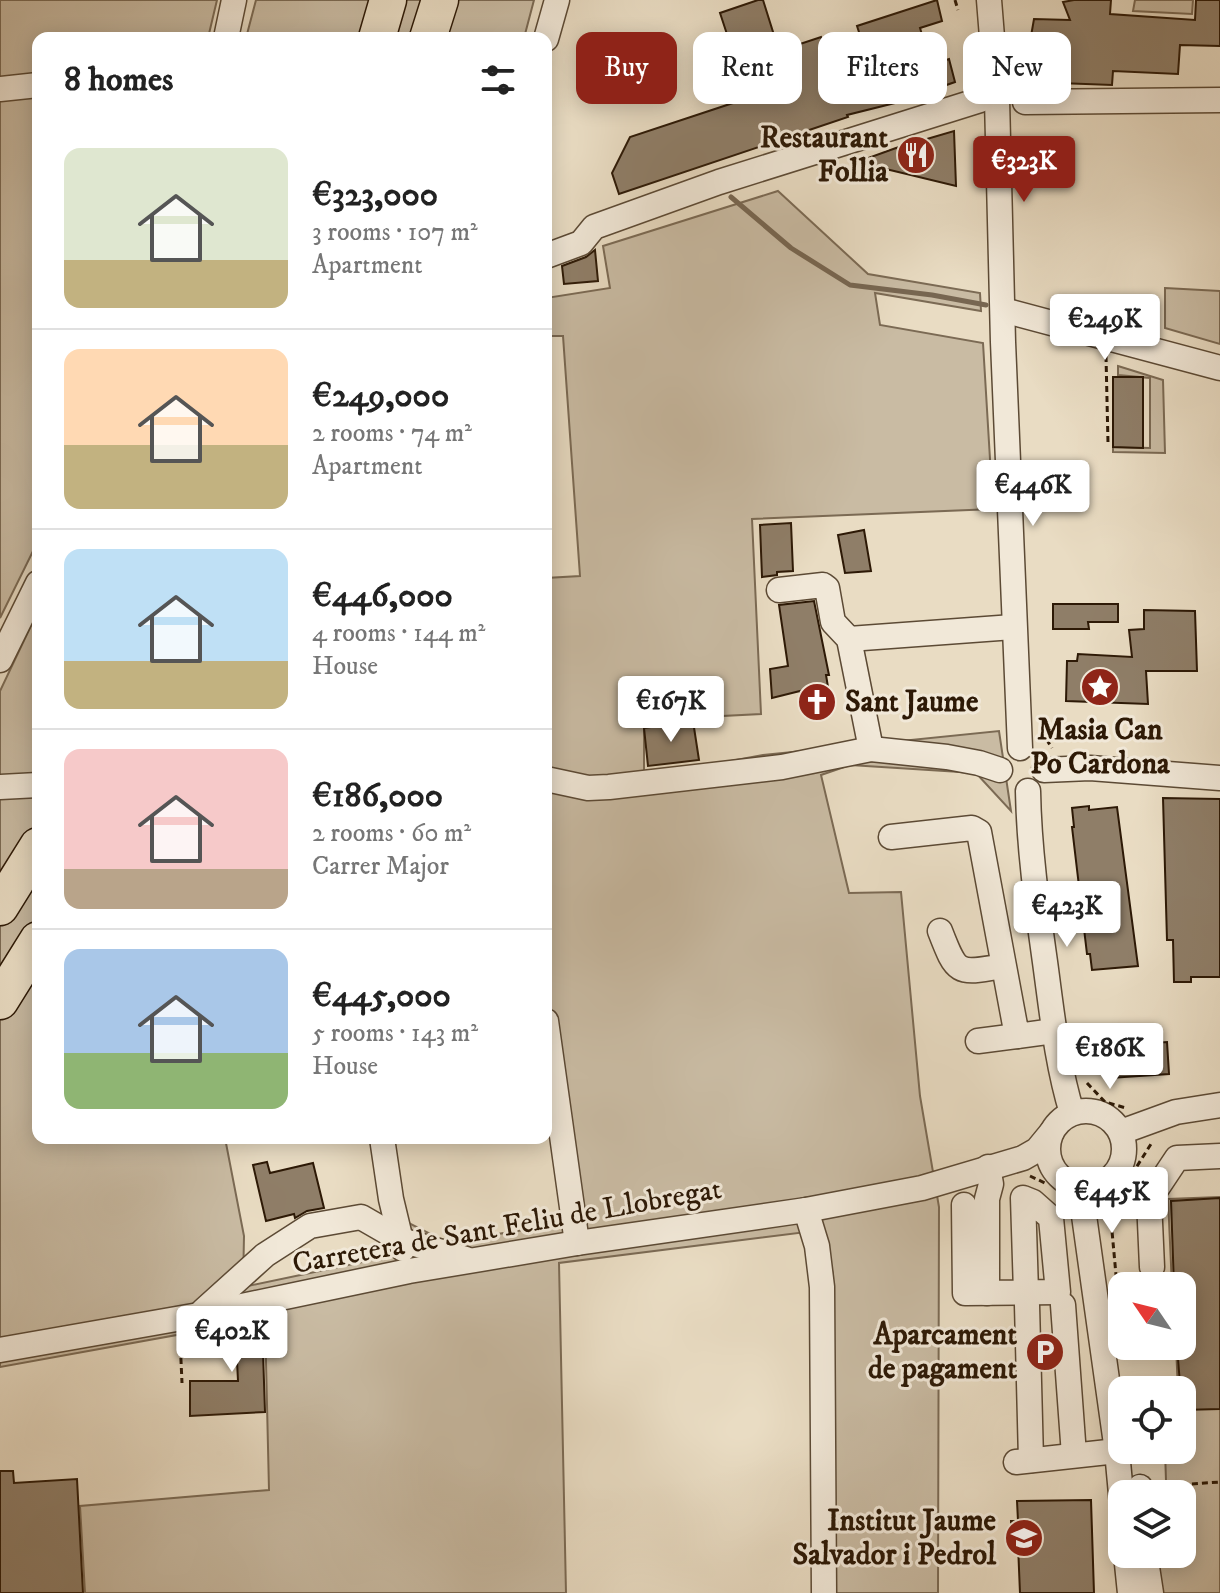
<!DOCTYPE html>
<meta charset="utf-8">
<style>
body{margin:0;font-family:"IM FELL DW Pica",serif;background:#f6f6f6;color:#222;height:100vh;display:flex;flex-direction:column;font-size:30px;white-space:nowrap}
*{box-sizing:border-box;margin:0}
p{font-size:26px;color:#767676}
.icon{flex:none;width:44px;height:44px;fill:none;stroke:currentColor;stroke-width:2;stroke-linecap:round;stroke-linejoin:round}
.map{position:relative;flex:1;overflow:hidden}
.drawer{position:absolute;left:32px;top:32px;width:520px;height:1112px;display:flex;flex-direction:column;background:#fff;border-radius:16px;box-shadow:0 4px 20px #0003}
.drawer>*{flex:none}
.hud{position:absolute;left:576px;top:32px;width:524px;height:72px;display:flex;gap:16px}
.needle{width:52px;rotate:305deg}
.tools{position:absolute;left:1108px;top:1272px;display:grid;gap:16px}
.tools a{display:grid;place-items:center;width:88px;height:88px;border-radius:16px;background:#fff;box-shadow:0 4px 20px #0003;font-size:40px}
.price{position:absolute;translate:-50% -68px;padding:0 18px;border-radius:8px;background:#fff;color:#222;font-size:26px;line-height:52px;filter:drop-shadow(0 2px 4px #0008)}
.price::after{content:'';position:absolute;left:50%;top:48px;width:24px;height:18px;margin-left:-12px;background:inherit;clip-path:polygon(0 0,100% 0,50% 100%)}
.price.on{background:#8f2418;color:#fff}
ul{padding:0;list-style:none}
li{display:flex;align-items:center;gap:24px;height:200px;padding:0 32px}
li+li{border-top:2px solid #e0e0e0}
li span{display:grid;place-items:center;flex:none;width:224px;height:160px;border-radius:16px;color:#555}
li>.icon{margin-inline-start:auto}
span .icon{width:96px;height:96px;fill:#fffc;stroke-width:1}
li b{font-size:34px}
h2{display:flex;justify-content:space-between;align-items:center;height:96px;padding:0 32px;font-size:34px}
.chip{padding:0 28px;border-radius:16px;background:#fff;box-shadow:0 4px 20px #0003;font-size:28px;line-height:72px}
.chip.on{background:#8f2418;color:#fff}
.map>svg:first-child{display:block}
.green{fill:#c9bba3;stroke:#7b6a54;stroke-width:2}
.lines{fill:none;stroke-linecap:round;stroke-linejoin:round}
.stream{stroke:#776651;stroke-width:5}
.building{fill:#8f7e68;stroke:#2d1906;stroke-width:2}
.minor-casing{stroke:#5c4a35;stroke-width:27}
.highway-casing{stroke:#2d1906;stroke-width:39}
.path{stroke:#2d1906;stroke-width:3;stroke-dasharray:6 4;stroke-linecap:butt}
.minor{stroke:#f1e8d8;stroke-width:24}
.highway{stroke:#e9dcc3;stroke-width:36}
.labels{text-anchor:middle;dominant-baseline:central;stroke-width:6;stroke-linejoin:round;paint-order:stroke}
.poi-label{font-size:30px;font-weight:bold;fill:#2d1906;stroke:#f1e8d8;text-anchor:end}
.street-label{font-size:30px;fill:#2d1906;stroke:#f1e8d8}
</style>
<div class="map">
<svg width="1220" height="1593" viewBox="0 0 1220 1593">
<rect width="100%" height="100%" fill="#e9dcc3"/>
<filter id="stains"><feTurbulence type="fractalNoise" baseFrequency=".0025" numOctaves="4"/><feColorMatrix values="0 0 0 0 .2 0 0 0 0 .09 0 0 0 0 .02 0 0 0 .5 -.17"/></filter>
<radialGradient id="worn" r=".72"><stop offset=".6" stop-color="#630" stop-opacity="0"/><stop offset="1" stop-color="#630" stop-opacity=".3"/></radialGradient>
<g class="green">
<polygon points="0,0 217,0 208,38 38,38 38,541 0,618"/>
<polygon points="256,0 534,0 524,38 246,38"/>
<polygon points="1135,0 1193,0 1192,14 1133,11"/>
<polygon points="778,191 868,274 980,293 981,311 875,293 880,325 983,343 993,509 752,519 761,714 644,720 644,777 763,755 999,731 1011,811 976,773 850,765 821,775 849,893 901,892 920,1096 939,1207 938,1593 835,1593 833,1274 822,1230 559,1263 566,1593 85,1593 80,1506 269,1490 265,1319 0,1367 0,691 38,611 38,1138 225,1138 244,1236 243,1287 396,1255 401,1219 446,1242 569,1223 546,1050 546,578 580,576 563,336 546,336 546,298 610,288 603,246"/>
<polygon points="1165,288 1220,291 1220,344 1165,328"/>
<polygon points="1118,366 1163,380 1165,453 1113,452 1113,447 1150,448 1150,378 1118,375"/>
<polygon points="1220,1197 1220,1593 1161,1593 1158,1554 1182,1554 1182,1494 1152,1494 1151,1482 1166,1481 1165,1450 1182,1450 1182,1390 1178,1390 1176,1346 1182,1346 1182,1286 1172,1286 1168,1199"/>
</g>
<g class="lines">
<polyline class="stream" points="731,197 791,248 850,285 932,295 986,305"/>
</g>
<g class="building">
<polygon points="758,0 763,0 779,51 821,37 841,95 870,85 859,56 866,54 857,26 937,0 942,21 920,28 931,65 949,59 955,82 895,103 847,115 848,117 619,194 612,173 630,137 748,98 720,13"/>
<polygon points="1074,0 1111,0 1110,14 1195,20 1196,0 1220,0 1220,46 1180,45 1178,74 1113,71 1112,85 1032,82 1033,67 1031,61 1028,61 1028,53 1034,19 1070,20 1063,2"/>
<polygon points="954,131 956,186 857,162 896,148"/>
<polygon points="595,250 598,281 564,284 562,266 586,257"/>
<polygon points="1113,377 1143,377 1143,448 1113,447"/>
<polygon points="791,523 793,571 777,572 777,575 762,577 760,525"/>
<polygon points="864,530 871,571 845,573 838,535"/>
<polygon points="814,601 829,675 826,675 831,705 804,709 800,691 772,698 770,669 788,666 779,605"/>
<polygon points="1053,604 1118,604 1118,622 1088,622 1089,629 1053,629"/>
<polygon points="1144,610 1195,611 1197,671 1146,671 1148,704 1066,701 1067,661 1077,661 1078,654 1132,657 1129,630 1144,629"/>
<polygon points="693,721 699,760 648,766 644,728"/>
<polygon points="1163,798 1220,799 1220,977 1191,977 1191,982 1174,982 1173,940 1167,940"/>
<polygon points="1089,806 1089,810 1117,807 1138,966 1092,970 1090,954 1087,954 1072,827 1074,827 1072,808"/>
<polygon points="1167,1042 1169,1074 1110,1078 1109,1046"/>
<polygon points="267,1162 270,1173 313,1163 324,1208 307,1211 295,1218 294,1214 266,1221 253,1165"/>
<polygon points="1220,1198 1220,1409 1182,1410 1177,1346 1182,1346 1182,1286 1174,1286 1171,1201"/>
<polygon points="262,1322 265,1412 190,1416 190,1381 238,1381 236,1341 188,1350 188,1335"/>
<polygon points="0,1471 13,1471 14,1483 77,1479 83,1593 0,1593"/>
<polygon points="1091,1500 1094,1593 1020,1593 1018,1545 1012,1545 1011,1521 1018,1521 1017,1501"/>
</g>
<g class="lines">
<defs>
<g id="minor">
<polyline points="989,0 997,99 1003,342 1020,748"/>
<polyline points="226,38 234,0"/>
<polyline points="546,39 557,0"/>
<polyline points="0,89 38,85"/>
<polyline points="1025,102 1220,100"/>
<polyline points="546,256 581,243 594,227 719,182 980,100"/>
<polyline points="1003,310 1220,368"/>
<polyline points="779,590 823,585 827,588 833,622 849,639 871,749"/>
<polyline points="849,639 1013,627"/>
<polyline points="0,660 38,583"/>
<polyline points="1044,770 1090,768 1220,778"/>
<polyline points="546,779 588,788 609,787 782,767 871,749 947,757 979,763 1000,770"/>
<polyline points="0,787 38,785"/>
<path d="M1028 791C1029 848 1037 905 1045 962 1052 1013 1057 1064 1072 1113"/>
<polyline points="891,837 972,828 979,832 1017,1036 1054,1031"/>
<path d="M940 931C957 975 957 974 1003 966"/>
<polyline points="546,1021 577,1243"/>
<polyline points="978,1041 1017,1036"/>
<circle cx="1086" cy="1149" r="38"/>
<polyline points="1121,1132 1176,1112 1220,1105"/>
<polyline points="382,1138 391,1199 403,1249"/>
<polyline points="1080,1187 1117,1451 1122,1505"/>
<polyline points="964,1205 965,1293 1058,1292 1051,1218 1033,1202 1023,1198 1026,1292"/>
<polyline points="806,1210 817,1246 822,1287 824,1593"/>
<polyline points="1152,1267 1149,1200 1177,1158 1220,1156"/>
<polyline points="987,1293 987,1199 991,1184 988,1167"/>
<polyline points="1027,1305 1031,1460"/>
<polyline points="1063,1305 1074,1455"/>
<polyline points="203,1311 265,1255 310,1226 361,1217 401,1240 466,1259"/>
<polyline points="0,1350 199,1315 409,1271 577,1243 806,1210 922,1188 1023,1158 1037,1150 1051,1133"/>
<polyline points="1016,1462 1117,1451"/>
<polyline points="1140,1487 1141,1494"/>
<polyline points="1126,1554 1130,1593"/>
<polyline points="1145,1554 1151,1593"/>
</g>
<g id="highway">
<polyline points="377,38 388,0"/>
<polyline points="428,38 440,0"/>
<polyline points="0,907 38,846"/>
<polyline points="0,1001 38,940"/>
</g>
</defs>
<use href="#minor" class="minor-casing"/>
<use href="#highway" class="highway-casing"/>
<g class="path">
<polyline points="955,0 958,10"/>
<polyline points="1106,356 1108,443"/>
<polyline points="1041,731 1052,748"/>
<polyline points="1087,1083 1105,1102 1126,1108"/>
<polyline points="1030,1176 1045,1183"/>
<polyline points="1119,1308 1110,1209 1151,1144"/>
<polyline points="180,1338 182,1383"/>
<polyline points="1162,1486 1220,1482"/>
</g>
<use href="#minor" class="minor"/>
<use href="#highway" class="highway"/>
</g>
<defs>
<symbol id="restaurant-disc" viewBox="-11 -11 22 22"><circle r="9.5" fill="#8f2418" stroke="#f1e8d8"/><path d="M-5-6h1v4h1v-4h1v4h1v-4h1v5L-1.5 .5V6h-2V.5L-5-1ZM5-6V6H3V1.5H1.5Q1.5-4 5-6Z" fill="#fff"/></symbol>
<symbol id="sight-disc" viewBox="-11 -11 22 22"><circle r="9.5" fill="#8f2418" stroke="#f1e8d8"/><path d="M0-6L1.8-2.2L6-1.7L2.9 1.2L3.7 5.4L0 3.3L-3.7 5.4L-2.9 1.2L-6-1.7L-1.8-2.2Z" fill="#fff"/></symbol>
<symbol id="church-disc" viewBox="-11 -11 22 22"><circle r="9.5" fill="#8f2418" stroke="#f1e8d8"/><path d="M-1.2-6h2.4v3.5h3.3v2.4h-3.3V6h-2.4V-.1h-3.3v-2.4h3.3Z" fill="#fff"/></symbol>
<symbol id="parking-disc" viewBox="-11 -11 22 22"><circle r="9.5" fill="#8f2418" stroke="#f1e8d8"/><path d="M-3.5-5.5H1a3.5 3.5 0 0 1 0 7H-1V5.5H-3.5ZM-1-3.4V-.6H.8a1.4 1.4 0 0 0 0-2.8Z" fill="#fff"/></symbol>
<symbol id="school-disc" viewBox="-11 -11 22 22"><circle r="9.5" fill="#8f2418" stroke="#f1e8d8"/><path d="M0-5L7-2L0 1L-7-2ZM-4 1L0 2.5L4 1V4Q0 6-4 4Z" fill="#fff"/></symbol>
</defs>
<g fill-rule="evenodd">
<use href="#restaurant-disc" x="894" y="133" width="44" height="44"/>
<use href="#sight-disc" x="1078" y="665" width="44" height="44"/>
<use href="#church-disc" x="795" y="680" width="44" height="44"/>
<use href="#parking-disc" x="1023" y="1330" width="44" height="44"/>
<use href="#school-disc" x="1002" y="1516" width="44" height="44"/>
</g>
<g class="labels">
<g class="poi-label">
<text x="888" y="138">Restaurant<tspan x="888" dy="34">Follia</tspan></text>
<text x="845" y="702" text-anchor="start">Sant Jaume</text>
<text x="1100" y="730" text-anchor="middle">Masia Can<tspan x="1100" dy="34">Po Cardona</tspan></text>
<text x="1017" y="1335">Aparcament<tspan x="1017" dy="34">de pagament</tspan></text>
<text x="996" y="1521">Institut Jaume<tspan x="996" dy="34">Salvador i Pedrol</tspan></text>
</g>
<g class="street-label">
<text transform="translate(507 1227) rotate(-10)">Carretera de Sant Feliu de Llobregat</text>
</g>
</g>
<rect width="100%" height="100%" filter="url(#stains)"/>
<rect width="100%" height="100%" fill="url(#worn)"/>
</svg>
<div class="tools">
<a><svg class="needle" viewBox="-14 -14 28 28"><path d="M0-13l5 13h-10z" fill="#e53935"/><path d="M0 13l5-13h-10z" fill="#767676"/></svg></a>
<a><svg class="icon" aria-label="locate" viewBox="0 0 24 24"><circle cx="12" cy="12" r="6"/><path d="M12 2v4M12 18v4M2 12h4M18 12h4"/></svg></a>
<a><svg class="icon" aria-label="layers" viewBox="0 0 24 24"><path d="M12 4l9 5-9 5-9-5zM3 14l9 5 9-5"/></svg></a>
</div>
<b class="price on" style="left:1024px;top:204px">€323K</b>
<b class="price" style="left:1105px;top:362px">€249K</b>
<b class="price" style="left:1033px;top:528px">€446K</b>
<b class="price" style="left:671px;top:744px">€167K</b>
<b class="price" style="left:1067px;top:949px">€423K</b>
<b class="price" style="left:1110px;top:1091px">€186K</b>
<b class="price" style="left:1112px;top:1235px">€445K</b>
<b class="price" style="left:232px;top:1374px">€402K</b>
<div class="hud">
<a class="chip on">Buy</a>
<a class="chip">Rent</a>
<a class="chip">Filters</a>
<a class="chip">New</a>
</div>
<section class="drawer">
<h2>8 homes<svg class="icon" aria-label="filters" viewBox="0 0 24 24"><path d="M4 7h16M4 17h16"/><circle cx="9" cy="7" r="2"/><circle cx="15" cy="17" r="2"/></svg></h2>
<ul>
<li><span style="background:linear-gradient(#dfe7d0 70%,#c2b280 0)"><svg class="icon" aria-label="home" viewBox="0 0 24 24"><path d="M3 11l9-7 9 7M6 9v11h12V9"/></svg></span><div><b>€323,000</b><p>3 rooms · 107 m²</p><p>Apartment</p></div></li>
<li><span style="background:linear-gradient(#ffd9b3 60%,#c2b280 0)"><svg class="icon" aria-label="home" viewBox="0 0 24 24"><path d="M3 11l9-7 9 7M6 9v11h12V9"/></svg></span><div><b>€249,000</b><p>2 rooms · 74 m²</p><p>Apartment</p></div></li>
<li><span style="background:linear-gradient(#bfe0f5 70%,#c2b280 0)"><svg class="icon" aria-label="home" viewBox="0 0 24 24"><path d="M3 11l9-7 9 7M6 9v11h12V9"/></svg></span><div><b>€446,000</b><p>4 rooms · 144 m²</p><p>House</p></div></li>
<li><span style="background:linear-gradient(#f6c9c9 75%,#b9a48a 0)"><svg class="icon" aria-label="home" viewBox="0 0 24 24"><path d="M3 11l9-7 9 7M6 9v11h12V9"/></svg></span><div><b>€186,000</b><p>2 rooms · 60 m²</p><p>Carrer Major</p></div></li>
<li><span style="background:linear-gradient(#a9c7e8 65%,#8fb573 0)"><svg class="icon" aria-label="home" viewBox="0 0 24 24"><path d="M3 11l9-7 9 7M6 9v11h12V9"/></svg></span><div><b>€445,000</b><p>5 rooms · 143 m²</p><p>House</p></div></li>
</ul>
</section>
</div>
